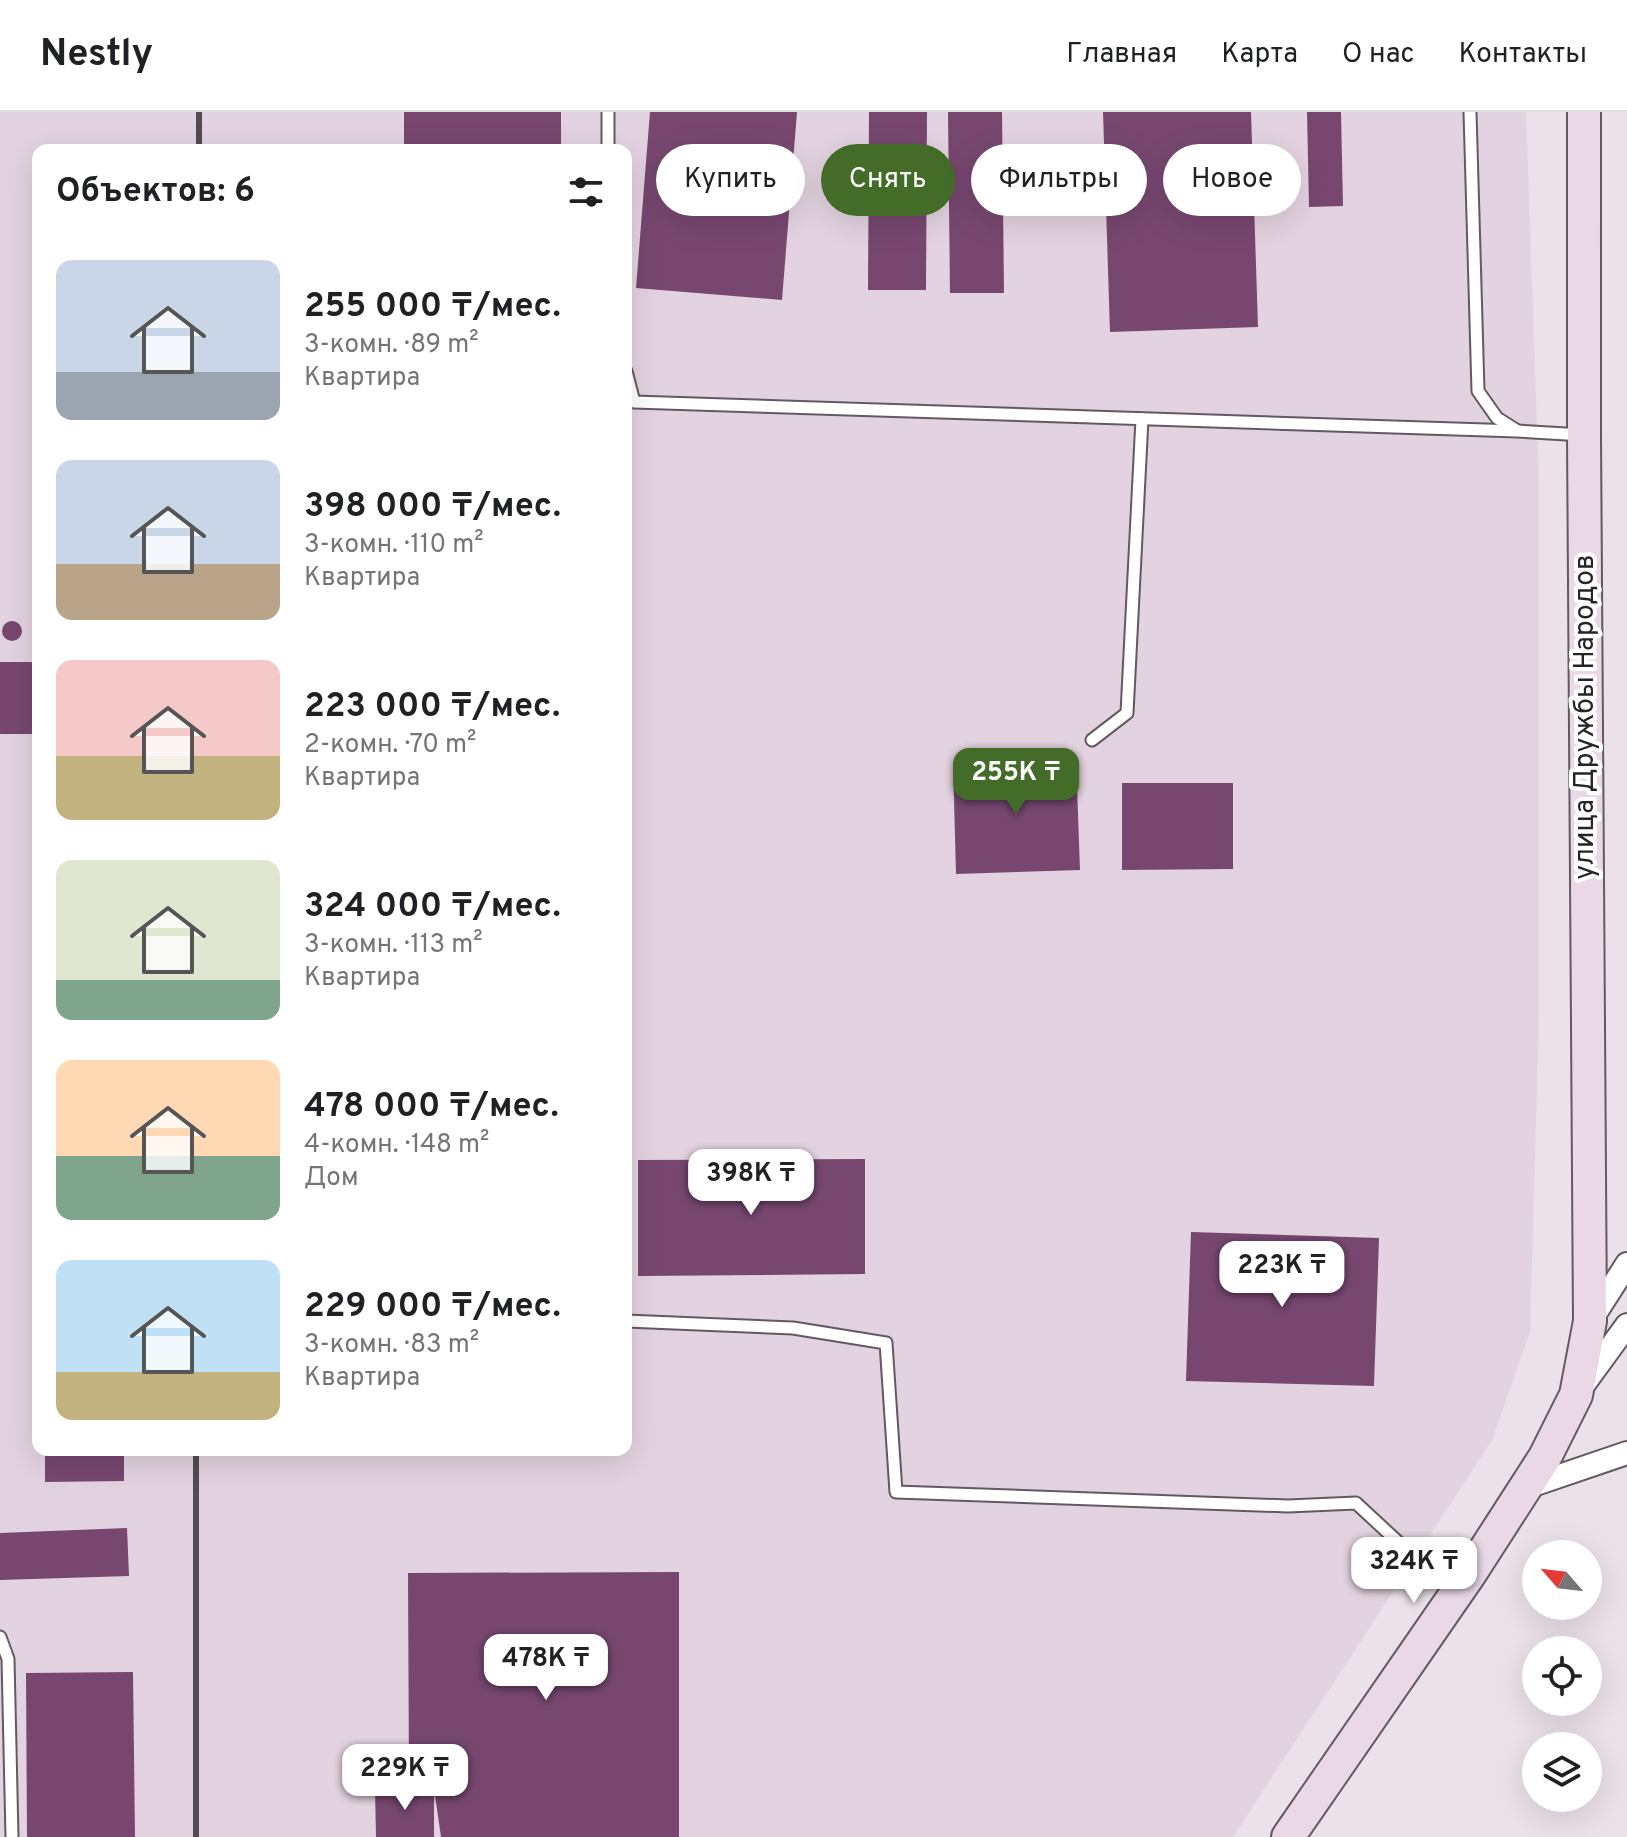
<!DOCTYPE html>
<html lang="ru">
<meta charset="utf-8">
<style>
body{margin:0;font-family:Overpass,sans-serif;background:#f2f2f2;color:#202124;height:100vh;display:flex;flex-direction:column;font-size:30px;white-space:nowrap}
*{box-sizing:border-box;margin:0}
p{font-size:26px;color:#757577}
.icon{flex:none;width:44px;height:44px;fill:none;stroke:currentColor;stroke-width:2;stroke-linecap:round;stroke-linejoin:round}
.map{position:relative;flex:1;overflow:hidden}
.drawer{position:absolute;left:32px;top:32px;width:600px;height:1312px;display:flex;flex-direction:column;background:#fff;border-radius:16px;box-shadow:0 8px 32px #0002}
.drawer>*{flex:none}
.top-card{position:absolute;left:656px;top:32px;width:760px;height:72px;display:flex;gap:16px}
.needle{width:52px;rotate:298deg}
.fabs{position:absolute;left:1522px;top:1428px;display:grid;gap:16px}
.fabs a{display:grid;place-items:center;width:80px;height:80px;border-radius:50%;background:#fff;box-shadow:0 8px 32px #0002;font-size:40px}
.price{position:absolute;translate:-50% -68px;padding:0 18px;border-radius:16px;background:#fff;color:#222;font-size:26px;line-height:52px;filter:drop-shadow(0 2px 4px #0008)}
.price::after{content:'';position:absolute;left:50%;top:48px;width:24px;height:18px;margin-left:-12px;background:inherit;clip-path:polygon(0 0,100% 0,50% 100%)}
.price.selected{background:#436c28;color:#fff}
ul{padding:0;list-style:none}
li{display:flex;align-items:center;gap:24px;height:200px;padding:0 24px}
li span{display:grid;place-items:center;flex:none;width:224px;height:160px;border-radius:16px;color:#555}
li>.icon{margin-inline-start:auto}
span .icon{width:96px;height:96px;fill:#fffc;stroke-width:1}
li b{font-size:34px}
h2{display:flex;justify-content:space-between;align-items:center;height:96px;padding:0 24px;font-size:34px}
.chip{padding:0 28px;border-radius:36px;background:#fff;box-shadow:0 8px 32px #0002;font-size:28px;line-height:72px}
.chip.selected{background:#436c28;color:#fff}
header{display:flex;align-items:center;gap:48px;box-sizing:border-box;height:112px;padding:0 40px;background:#fff;border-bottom:2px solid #e0e0e0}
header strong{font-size:38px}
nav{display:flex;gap:44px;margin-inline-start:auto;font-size:28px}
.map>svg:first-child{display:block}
.built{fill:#e3d2df;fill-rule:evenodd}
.building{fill:#774770}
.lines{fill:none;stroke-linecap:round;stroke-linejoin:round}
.lane-casing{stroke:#625a60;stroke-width:15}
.street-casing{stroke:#625a60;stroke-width:26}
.secondary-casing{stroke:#625a60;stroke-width:36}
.lane{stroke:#fff;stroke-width:11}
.street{stroke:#fff;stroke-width:22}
.secondary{stroke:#ebd8e7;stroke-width:32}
.rail{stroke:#524d51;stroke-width:6}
.labels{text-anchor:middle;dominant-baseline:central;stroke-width:8;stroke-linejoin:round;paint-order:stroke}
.street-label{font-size:28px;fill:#272326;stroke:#fff}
</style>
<header>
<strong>Nestly</strong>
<nav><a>Главная</a><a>Карта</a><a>О нас</a><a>Контакты</a></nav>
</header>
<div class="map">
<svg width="1627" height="1725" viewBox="0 0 1627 1725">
<rect width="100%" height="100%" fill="#ebe1e9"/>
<path class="built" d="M0 0H1526L1539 373V902L1530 1220 1492 1328 1233 1725H0ZM38 38H626V1338H38Z"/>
<g class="building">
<rect x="404" y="0" width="157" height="38"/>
<polygon points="650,0 797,0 782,188 636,176"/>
<polygon points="869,0 927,0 926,178 868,178"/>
<polygon points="948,0 1002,0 1004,181 950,181"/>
<polygon points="1103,0 1251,0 1258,215 1110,220"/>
<polygon points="1307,0 1341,0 1343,94 1309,95"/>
<circle cx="12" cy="519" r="10"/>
<rect x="0" y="550" width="38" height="72"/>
<polygon points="1076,645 1080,758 956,762 953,650"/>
<polygon points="1122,671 1233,671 1233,757 1122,758"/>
<polygon points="865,1047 865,1162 638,1164 638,1048"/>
<polygon points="1191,1120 1379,1126 1374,1274 1186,1269"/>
<polygon points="45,1338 124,1338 124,1369 45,1370"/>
<polygon points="127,1416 129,1464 0,1468 0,1421"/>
<polygon points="679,1460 679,1725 441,1725 434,1676 409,1671 408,1461"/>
<polygon points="133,1560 135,1725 27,1725 26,1561"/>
<polygon points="375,1676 434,1676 434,1725 376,1725"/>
</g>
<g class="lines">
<defs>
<g id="lane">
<polyline points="608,0 608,38"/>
<polyline points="1470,0 1478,279 1497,306 1516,318"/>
<polyline points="626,259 634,290 1517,319 1583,323"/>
<polyline points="1092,628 1127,601 1142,307"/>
<polyline points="626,1209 793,1216 886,1231 896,1380 1288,1394 1356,1391 1453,1481"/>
<polyline points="0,1525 8,1547 12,1725"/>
</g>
<g id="street">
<polyline points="1591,1208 1627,1152"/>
<polyline points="1581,1276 1627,1213"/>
<polyline points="1524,1376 1627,1341"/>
</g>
<polyline id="secondary" points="1288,1725 1469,1463 1545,1345 1576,1283 1590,1209 1584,323 1584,0"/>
</defs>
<use href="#lane" class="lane-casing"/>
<use href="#street" class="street-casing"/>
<use href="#secondary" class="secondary-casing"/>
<use href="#lane" class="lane"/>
<use href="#street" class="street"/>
<use href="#secondary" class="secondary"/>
<g class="rail">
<polyline points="199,38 199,0"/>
<polyline points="196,1725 196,1338"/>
</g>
</g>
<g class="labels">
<g class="street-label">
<text transform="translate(1586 605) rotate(-90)">улица Дружбы Народов</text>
</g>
</g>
</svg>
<div class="fabs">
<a><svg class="needle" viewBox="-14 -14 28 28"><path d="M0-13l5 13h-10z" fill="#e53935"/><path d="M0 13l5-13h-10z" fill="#757577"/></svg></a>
<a><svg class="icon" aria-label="locate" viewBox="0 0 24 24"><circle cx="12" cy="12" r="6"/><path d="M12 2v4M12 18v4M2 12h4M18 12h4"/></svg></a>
<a><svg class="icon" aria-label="layers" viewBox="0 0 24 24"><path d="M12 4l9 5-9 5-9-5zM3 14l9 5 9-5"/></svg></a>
</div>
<b class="price selected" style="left:1016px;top:704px">255K ₸</b>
<b class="price" style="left:751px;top:1105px">398K ₸</b>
<b class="price" style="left:1282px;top:1197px">223K ₸</b>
<b class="price" style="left:1414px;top:1493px">324K ₸</b>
<b class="price" style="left:546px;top:1590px">478K ₸</b>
<b class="price" style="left:405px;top:1700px">229K ₸</b>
<div class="top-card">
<a class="chip">Купить</a>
<a class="chip selected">Снять</a>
<a class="chip">Фильтры</a>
<a class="chip">Новое</a>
</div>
<section class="drawer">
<h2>Объектов: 6<svg class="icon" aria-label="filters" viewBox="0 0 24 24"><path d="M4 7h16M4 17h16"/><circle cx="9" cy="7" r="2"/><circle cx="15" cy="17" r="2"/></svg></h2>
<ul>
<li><span style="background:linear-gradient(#c9d6e8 70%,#9aa5b1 0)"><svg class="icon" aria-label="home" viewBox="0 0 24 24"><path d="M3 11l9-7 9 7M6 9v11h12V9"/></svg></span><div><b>255 000 ₸/мес.</b><p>3-комн. · 89 m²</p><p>Квартира</p></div></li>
<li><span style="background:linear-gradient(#c9d6e8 65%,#b9a48a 0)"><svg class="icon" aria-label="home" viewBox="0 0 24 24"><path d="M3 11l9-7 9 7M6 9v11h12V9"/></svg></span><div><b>398 000 ₸/мес.</b><p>3-комн. · 110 m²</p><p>Квартира</p></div></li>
<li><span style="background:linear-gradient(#f6c9c9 60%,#c2b280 0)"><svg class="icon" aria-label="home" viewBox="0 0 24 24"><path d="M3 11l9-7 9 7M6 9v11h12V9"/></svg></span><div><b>223 000 ₸/мес.</b><p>2-комн. · 70 m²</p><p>Квартира</p></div></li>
<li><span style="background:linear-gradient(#dfe7d0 75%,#7fa58c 0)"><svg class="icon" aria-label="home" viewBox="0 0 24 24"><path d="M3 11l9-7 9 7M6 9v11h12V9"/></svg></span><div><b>324 000 ₸/мес.</b><p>3-комн. · 113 m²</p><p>Квартира</p></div></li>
<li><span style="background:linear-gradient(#ffd9b3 60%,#7fa58c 0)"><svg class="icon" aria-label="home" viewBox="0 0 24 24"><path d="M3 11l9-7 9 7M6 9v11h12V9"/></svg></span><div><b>478 000 ₸/мес.</b><p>4-комн. · 148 m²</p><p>Дом</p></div></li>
<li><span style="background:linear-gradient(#bfe0f5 70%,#c2b280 0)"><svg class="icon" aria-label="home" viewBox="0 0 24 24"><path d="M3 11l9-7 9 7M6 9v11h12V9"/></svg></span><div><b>229 000 ₸/мес.</b><p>3-комн. · 83 m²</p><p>Квартира</p></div></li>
</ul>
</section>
</div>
